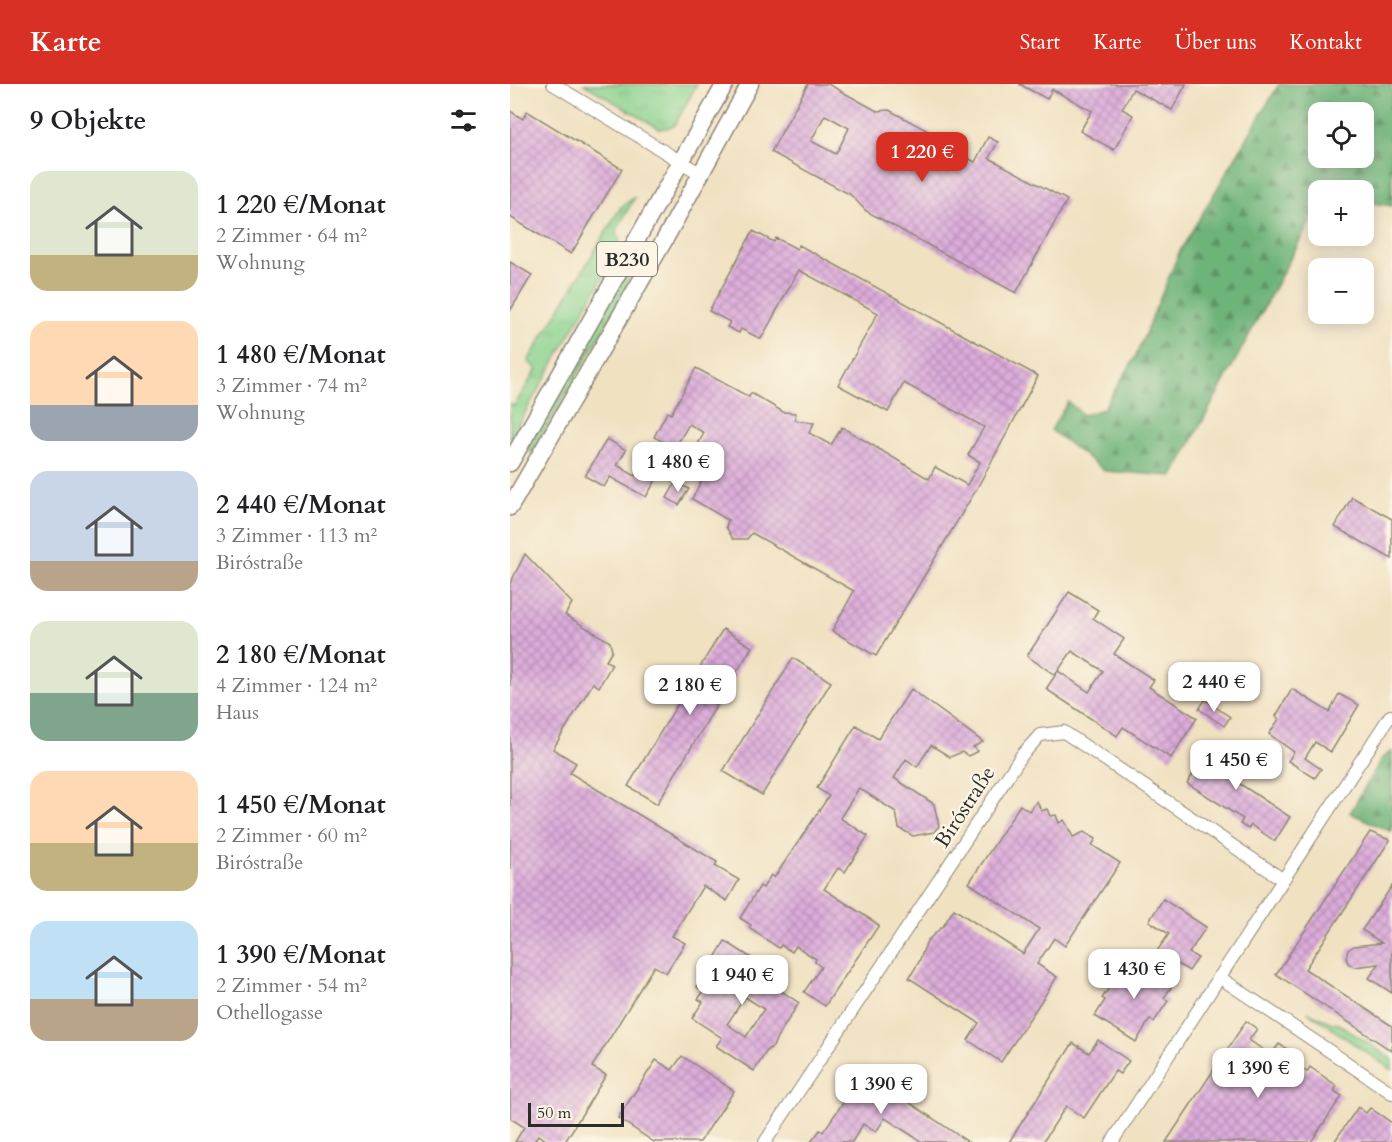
<!DOCTYPE html>
<html lang="de">
<meta charset="utf-8">
<style>
body{margin:0;font-family:Cardo,serif;background:#f2f2f2;color:#202124;height:100vh;display:flex;flex-direction:column;font-size:22px;white-space:nowrap}
*{box-sizing:border-box;margin:0}
p{font-size:20px;color:#757577}
.icon{flex:none;width:33px;height:33px;fill:none;stroke:currentColor;stroke-width:2;stroke-linecap:round;stroke-linejoin:round}
.map{position:relative;flex:1;overflow:hidden}
.drawer{display:flex;flex-direction:column;background:#fff;width:510px}
.drawer>*{flex:none}
.tools{position:absolute;left:798px;top:18px;display:grid;gap:12px}
.tools a{display:grid;place-items:center;width:66px;height:66px;border-radius:12px;background:#fff;box-shadow:0 3px 15px #0003;font-size:30px}
.scale{position:absolute;left:18px;bottom:15px;width:96px;box-sizing:border-box;padding-left:6px;border:3px solid #2b2b2b;border-top:0;font-size:16px;line-height:21px;white-space:nowrap;color:#2b2b2b;-webkit-text-stroke:4px #fcf5e5;paint-order:stroke}
.price{position:absolute;translate:-50% -51px;padding:0 14px;border-radius:12px;background:#fff;color:#222;font-size:20px;line-height:39px;filter:drop-shadow(0 2px 3px #0008)}
.price::after{content:'';position:absolute;left:50%;top:36px;width:18px;height:14px;margin-left:-9px;background:inherit;clip-path:polygon(0 0,100% 0,50% 100%)}
.price.active{background:#d93025;color:#fff}
ul{padding:0;list-style:none}
li{display:flex;align-items:center;gap:18px;height:150px;padding:0 30px}
li span{display:grid;place-items:center;flex:none;width:168px;height:120px;border-radius:18px;color:#555}
li>.icon{margin-inline-start:auto}
span .icon{width:72px;height:72px;fill:#fffc;stroke-width:1}
li b{font-size:26px}
h2{display:flex;justify-content:space-between;align-items:center;height:72px;padding:0 30px;font-size:26px}
header{display:flex;align-items:center;gap:36px;box-sizing:border-box;height:84px;padding:0 30px;background:#d93025;color:#fff}
header strong{font-size:28px}
nav{display:flex;gap:33px;margin-inline-start:auto;font-size:21px}
main{display:flex;flex:1;min-height:0}
.map>svg:first-child{display:block}
.grass{fill:url(#grass-tufts);stroke:#5a7e5c;stroke-width:1.5}
.forest{fill:url(#forest-firs);stroke:#4c7052;stroke-width:1.5;fill-rule:evenodd}
.building{fill:url(#building-cross-hatch);fill-rule:evenodd}
.lines{fill:none;stroke-linecap:round;stroke-linejoin:round}
.minor-casing{stroke:#8e8676;stroke-width:14}
.major-casing{stroke:#8e8676;stroke-width:19}
.minor{stroke:#fff;stroke-width:12}
.major{stroke:#fff;stroke-width:16}
.labels{text-anchor:middle;dominant-baseline:central;stroke-width:5;stroke-linejoin:round;paint-order:stroke}
.shield{fill:#fcf5e5;stroke:#6a6863;stroke-width:1.5}
.shield-label{font-size:20px;font-weight:bold;fill:#2b2b2b}
.street-label{font-size:21px;fill:#2b2b2b;stroke:#fcf5e5}
</style>
<header>
<strong>Karte</strong>
<nav><a>Start</a><a>Karte</a><a>Über uns</a><a>Kontakt</a></nav>
</header>
<main>
<section class="drawer">
<h2>9 Objekte<svg class="icon" aria-label="filters" viewBox="0 0 24 24"><path d="M4 7h16M4 17h16"/><circle cx="9" cy="7" r="2"/><circle cx="15" cy="17" r="2"/></svg></h2>
<ul>
<li><span style="background:linear-gradient(#dfe7d0 70%,#c2b280 0)"><svg class="icon" aria-label="home" viewBox="0 0 24 24"><path d="M3 11l9-7 9 7M6 9v11h12V9"/></svg></span><div><b>1 220 €/Monat</b><p>2 Zimmer · 64 m²</p><p>Wohnung</p></div></li>
<li><span style="background:linear-gradient(#ffd9b3 70%,#9aa5b1 0)"><svg class="icon" aria-label="home" viewBox="0 0 24 24"><path d="M3 11l9-7 9 7M6 9v11h12V9"/></svg></span><div><b>1 480 €/Monat</b><p>3 Zimmer · 74 m²</p><p>Wohnung</p></div></li>
<li><span style="background:linear-gradient(#c9d6e8 75%,#b9a48a 0)"><svg class="icon" aria-label="home" viewBox="0 0 24 24"><path d="M3 11l9-7 9 7M6 9v11h12V9"/></svg></span><div><b>2 440 €/Monat</b><p>3 Zimmer · 113 m²</p><p>Biróstraße</p></div></li>
<li><span style="background:linear-gradient(#dfe7d0 60%,#7fa58c 0)"><svg class="icon" aria-label="home" viewBox="0 0 24 24"><path d="M3 11l9-7 9 7M6 9v11h12V9"/></svg></span><div><b>2 180 €/Monat</b><p>4 Zimmer · 124 m²</p><p>Haus</p></div></li>
<li><span style="background:linear-gradient(#ffd9b3 60%,#c2b280 0)"><svg class="icon" aria-label="home" viewBox="0 0 24 24"><path d="M3 11l9-7 9 7M6 9v11h12V9"/></svg></span><div><b>1 450 €/Monat</b><p>2 Zimmer · 60 m²</p><p>Biróstraße</p></div></li>
<li><span style="background:linear-gradient(#bfe0f5 65%,#b9a48a 0)"><svg class="icon" aria-label="home" viewBox="0 0 24 24"><path d="M3 11l9-7 9 7M6 9v11h12V9"/></svg></span><div><b>1 390 €/Monat</b><p>2 Zimmer · 54 m²</p><p>Othellogasse</p></div></li>
</ul>
</section>
<div class="map">
<svg width="882" height="1058" viewBox="0 0 882 1058">
<defs>
<pattern id="grass-tufts" width="24" height="20" patternUnits="userSpaceOnUse" patternTransform="scale(1.5)"><rect width="24" height="20" fill="#89d28e"/><path d="M3 7l-1-3M5 7V3M7 7l1-3M15 17l-1-3M17 17v-4M19 17l1-3" fill="none" stroke="#76b47b"/></pattern>
<pattern id="forest-firs" width="22" height="20" patternUnits="userSpaceOnUse" patternTransform="scale(1.5)"><rect width="22" height="20" fill="#6eb479"/><path d="M5 1l3.5 6h-7zM16 11l3.5 6h-7z" fill="#5b9363"/></pattern>
<pattern id="building-cross-hatch" width="8" height="8" patternUnits="userSpaceOnUse" patternTransform="scale(1.5)"><rect width="8" height="8" fill="#ddacdb"/><path d="M0 0l8 8M0 8l8-8" fill="none" stroke="#b38cb2"/></pattern>
</defs>
<rect width="100%" height="100%" fill="#fcf5e5"/>
<filter id="ink" filterUnits="userSpaceOnUse"><feTurbulence type="fractalNoise" baseFrequency=".0167" numOctaves="2"/><feDisplacementMap in="SourceGraphic" scale="12" xChannelSelector="R" yChannelSelector="G"/><feConvolveMatrix kernelMatrix="1 2 1 2 8 2 1 2 1" color-interpolation-filters="sRGB"/></filter>
<filter id="wash" filterUnits="userSpaceOnUse"><feTurbulence type="fractalNoise" baseFrequency=".008" numOctaves="4" result="noise"/><feDisplacementMap in="SourceGraphic" scale="24" xChannelSelector="R" yChannelSelector="G"/><feGaussianBlur stdDeviation="1.35" result="paint"/><feColorMatrix in="noise" values="0 0 0 0 0 0 0 0 0 0 0 0 0 0 0 0 0 1.4 0 .05"/><feComposite in="paint" operator="in"/></filter>
<g filter="url(#wash)">
<rect width="100%" height="100%" fill="#f0e1c1"/>
<g class="grass">
<polygon points="74,0 187,0 164,42 150,45"/>
<polygon points="125,113 106,147 111,162 0,355 0,320 4,322 27,285 18,277 111,123"/>
<polygon points="128,170 130,171 105,225 22,369 16,364"/>
<polygon points="798,928 824,940 826,938 882,975 882,986"/>
</g>
<g class="forest">
<path d="M769 0H882V122L862 119 854 114V106H841L824 95 818 106H808V123L663 392 595 387 541 346 558 318 573 331 593 325 625 274 669 169ZM808 28H854V74H808Z"/>
<polygon points="882,667 882,748 840,729 872,674"/>
</g>
<g id="blocks">
<g class="building">
<path d="M298 0H318L367 27 379 26 420 48 418 52 465 78 478 53 488 58 479 74 557 116 506 209 356 127 341 111 261 68ZM315 31 339 44 326 70 301 57Z"/>
<polygon points="509,0 676,0 662,26 623,5 612,25 623,31 604,66 570,47 582,27 542,5 537,15"/>
<polygon points="0,27 13,35 17,27 112,85 61,170 0,133"/>
<polygon points="243,147 264,158 266,154 287,165 289,161 528,292 466,406 366,572 322,547 344,507 242,449 237,455 223,455 216,443 218,436 182,415 199,383 181,373 194,349 179,340 165,364 144,353 157,328 161,330 186,284 239,313 241,309 273,328 286,329 285,336 304,339 299,349 321,361 332,343 419,395 425,383 457,401 470,378 458,371 474,343 394,299 378,328 328,301 368,229 289,186 251,255 231,245 229,249 217,243 220,238 199,227"/>
<polygon points="0,178 22,191 0,227"/>
<polygon points="97,355 116,366 107,381 125,392 132,379 150,389 136,413 100,393 94,403 75,392"/>
<polygon points="166,398 179,405 169,421 157,414"/>
<polygon points="842,413 882,435 882,475 825,443"/>
<polygon points="15,470 62,519 55,531 100,558 102,567 96,577 102,580 89,603 83,599 43,665 66,679 60,689 207,778 205,782 229,796 217,817 193,802 162,852 175,859 156,889 144,882 82,983 96,991 55,1058 39,1058 28,1051 24,1058 5,1058 14,1043 0,1034 0,500"/>
<polygon points="559,508 588,526 583,534 614,555 604,570 644,596 639,603 687,634 661,674 613,643 607,652 536,605 548,587 579,608 593,587 562,567 545,591 517,572"/>
<polygon points="213,545 242,563 147,720 118,702"/>
<polygon points="283,574 321,598 252,711 213,687"/>
<polygon points="401,605 473,658 463,663 468,667 458,672 452,668 440,673 421,661 407,683 396,675 384,694 424,720 429,742 424,748 403,752 389,744 386,728 349,704 330,734 358,752 335,788 328,784 314,805 369,841 315,922 294,908 311,883 305,878 306,875 286,862 282,868 271,861 269,864 239,844 241,841 230,834 250,802 253,804 261,791 264,794 319,712 307,704 346,641 368,655"/>
<polygon points="782,605 819,628 829,610 849,621 821,668 805,658 795,674 811,685 805,694 778,677 784,668 759,650 769,635 766,632"/>
<polygon points="695,616 720,633 714,642 689,625"/>
<polygon points="703,659 722,672 728,663 743,674 727,698 780,733 765,757 741,741 738,745 730,740 733,735 677,699"/>
<polygon points="527,717 531,727 537,725 540,732 546,731 549,739 554,736 563,753 574,748 586,755 582,761 610,779 555,862 544,854 527,880 547,893 491,978 458,956 469,939 399,894 409,878 417,857 434,841 444,825 513,870 529,845 459,799 510,721 519,727"/>
<polygon points="860,748 880,756 795,885 882,942 882,967 766,890"/>
<polygon points="882,802 882,909 859,894 869,880 844,883 838,879 836,873 838,866 844,862 872,859 852,846"/>
<polygon points="653,815 696,843 679,869 688,874 679,887 647,867 659,850 639,837"/>
<path d="M215 857 254 882 248 891 289 919 267 953 263 963 258 965 244 987 206 962 212 954 182 934 193 918 188 915 194 907 187 903ZM235 913 254 925 236 953 217 940Z"/>
<polygon points="622,874 663,900 654,914 658,917 644,938 640,935 626,958 585,932 595,916 592,914 601,901 603,903"/>
<polygon points="736,937 747,945 739,956 761,971 769,960 780,967 776,973 797,988 800,983 827,1002 824,1007 832,1012 801,1058 656,1058"/>
<polygon points="588,956 619,977 610,990 605,987 574,1034 556,1022 533,1058 499,1058 563,959 579,969"/>
<polygon points="172,972 224,1007 190,1058 144,1058 108,1034 146,976 162,986"/>
<polygon points="346,985 382,1007 458,1058 412,1058 375,1034 366,1048 353,1040 342,1058 301,1058 310,1046 313,1048 341,1007 335,1003"/>
<polygon points="848,1023 856,1029 860,1024 882,1039 882,1058 824,1058"/>
</g>
</g>
</g>
<g filter="url(#ink)">
<use href="#blocks" fill-opacity="0" stroke="#8e8676" stroke-width="1.5"/>
<g class="lines">
<defs>
<g id="minor">
<polyline points="43,0 191,90"/>
<polyline points="709,893 882,1009"/>
<polyline points="255,1058 512,671 530,651 554,648 772,795"/>
<polyline points="602,1058 880,632"/>
</g>
<g id="major">
<polyline points="0,379 215,0"/>
<polyline points="0,423 155,155 240,0"/>
</g>
</defs>
<use href="#minor" class="minor-casing"/>
<use href="#major" class="major-casing"/>
<use href="#minor" class="minor"/>
<use href="#major" class="major"/>
</g>
</g>
<g class="labels">
<rect class="shield" x="87" y="158" width="60" height="34" rx="4.5"/>
<g class="shield-label">
<text x="117" y="175">B230</text>
</g>
<g class="street-label">
<text transform="translate(455 723) rotate(-57)">Biróstraße</text>
</g>
</g>
</svg>
<div class="tools">
<a><svg class="icon" aria-label="locate" viewBox="0 0 24 24"><circle cx="12" cy="12" r="6"/><path d="M12 2v4M12 18v4M2 12h4M18 12h4"/></svg></a>
<a>+</a>
<a>−</a>
</div>
<div class="scale">50 m</div>
<b class="price active" style="left:412px;top:99px">1 220 €</b>
<b class="price" style="left:168px;top:409px">1 480 €</b>
<b class="price" style="left:704px;top:629px">2 440 €</b>
<b class="price" style="left:180px;top:632px">2 180 €</b>
<b class="price" style="left:726px;top:707px">1 450 €</b>
<b class="price" style="left:624px;top:916px">1 430 €</b>
<b class="price" style="left:232px;top:922px">1 940 €</b>
<b class="price" style="left:748px;top:1015px">1 390 €</b>
<b class="price" style="left:371px;top:1031px">1 390 €</b>
</div>
</main>
